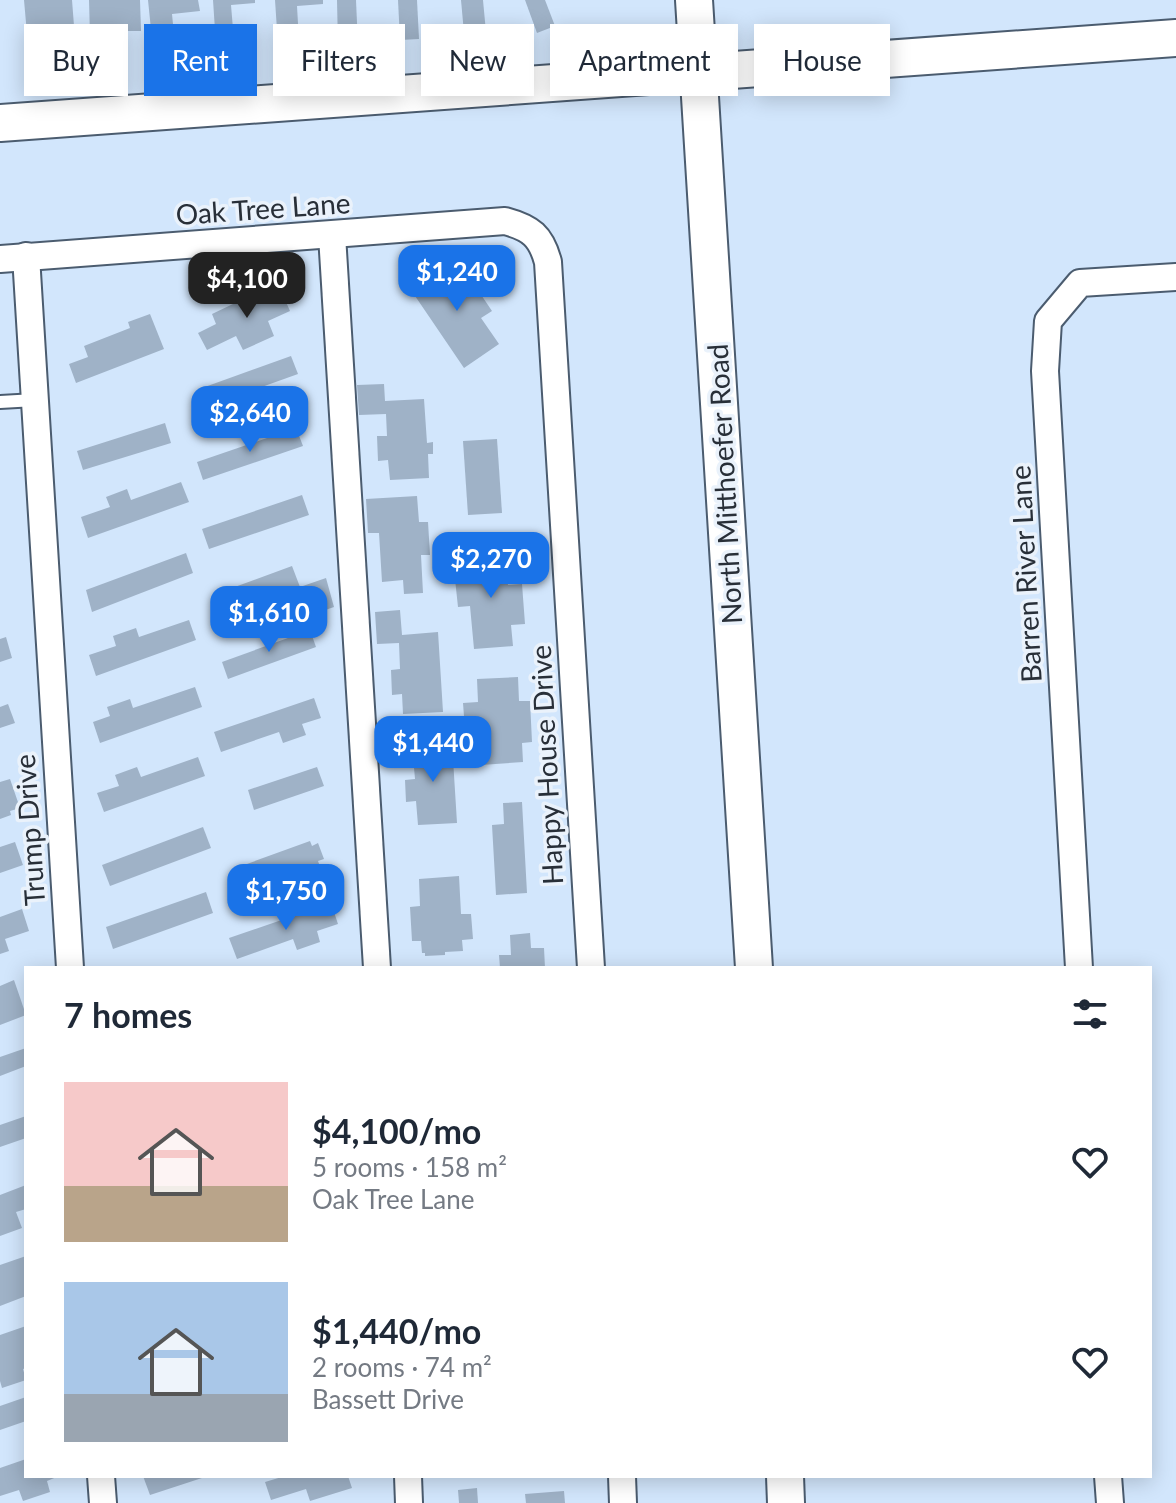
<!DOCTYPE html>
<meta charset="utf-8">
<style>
body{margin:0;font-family:Lato,sans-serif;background:#f2f2f3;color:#1f2937;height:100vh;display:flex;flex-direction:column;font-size:30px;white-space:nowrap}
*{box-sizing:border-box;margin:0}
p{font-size:26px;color:#747a83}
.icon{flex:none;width:44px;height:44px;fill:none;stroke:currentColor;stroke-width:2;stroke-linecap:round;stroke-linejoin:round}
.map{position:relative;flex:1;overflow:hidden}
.sheet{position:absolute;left:24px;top:966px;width:1128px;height:512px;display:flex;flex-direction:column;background:#fff;border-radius:0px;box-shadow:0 4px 20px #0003}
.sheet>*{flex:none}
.banner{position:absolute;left:24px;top:24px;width:1128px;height:72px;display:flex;gap:16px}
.price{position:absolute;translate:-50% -68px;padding:0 18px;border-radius:16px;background:#1a73e8;color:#fff;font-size:26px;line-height:52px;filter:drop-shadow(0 2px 4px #0008)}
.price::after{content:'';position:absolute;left:50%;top:48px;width:24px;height:18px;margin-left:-12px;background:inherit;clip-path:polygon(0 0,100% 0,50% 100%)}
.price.selected{background:#222;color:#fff}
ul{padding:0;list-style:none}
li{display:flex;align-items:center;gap:24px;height:200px;padding:0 40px}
li span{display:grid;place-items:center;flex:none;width:224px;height:160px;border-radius:0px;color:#555}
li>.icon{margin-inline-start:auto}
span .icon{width:96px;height:96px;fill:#fffc;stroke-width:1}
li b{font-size:34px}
h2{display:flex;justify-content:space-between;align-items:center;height:96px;padding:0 40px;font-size:34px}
.tag{padding:0 28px;border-radius:0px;background:#fff;box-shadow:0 4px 20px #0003;font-size:28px;line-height:72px}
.tag.selected{background:#1a73e8;color:#fff}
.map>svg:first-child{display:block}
.building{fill:#9fb2c7}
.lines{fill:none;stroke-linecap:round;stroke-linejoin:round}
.lane-casing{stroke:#4b5c6f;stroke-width:16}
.street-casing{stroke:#4b5c6f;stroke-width:30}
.secondary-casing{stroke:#4b5c6f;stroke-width:40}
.lane{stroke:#fff;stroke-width:12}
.street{stroke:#fff;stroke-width:26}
.secondary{stroke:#fff;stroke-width:36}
.labels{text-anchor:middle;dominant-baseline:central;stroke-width:7;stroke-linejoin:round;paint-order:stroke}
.street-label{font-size:28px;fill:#282f38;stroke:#eaf2fb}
</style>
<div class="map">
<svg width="1176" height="1503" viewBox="0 0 1176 1503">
<rect width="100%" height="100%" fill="#d2e6fc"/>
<g class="building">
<polygon points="24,0 72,0 74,26 49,29 54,76 31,79"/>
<polygon points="89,0 140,0 141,31 118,31 119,45 113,45 114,71 91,72"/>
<polygon points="148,0 198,0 200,11 172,14 177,66 155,69"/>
<polygon points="213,0 255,0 255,3 231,5 233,29 215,30"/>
<polygon points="275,0 323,0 323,4 297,6 300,59 279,60"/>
<polygon points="337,0 356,0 358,46 338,46"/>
<polygon points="398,0 417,0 419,39 400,40"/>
<polygon points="461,0 483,0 487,43 465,44"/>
<polygon points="525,0 545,0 555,26 537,33"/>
<polygon points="459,262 492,311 481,318 499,344 464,368 411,290 446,267 448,270"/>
<polygon points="275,284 280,294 282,293 290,311 268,321 274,336 243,350 236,336 207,350 198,333 216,324 212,314"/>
<polygon points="150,314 164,349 76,383 69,364 88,357 84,346 130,328 128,322"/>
<polygon points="291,356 298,374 208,406 202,388"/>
<polygon points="384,384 385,401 424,399 427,443 433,442 433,454 428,454 429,478 390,480 388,460 378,461 377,436 387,436 386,414 359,415 357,385"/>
<polygon points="165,423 171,443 83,470 77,451"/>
<polygon points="296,428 303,446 203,480 197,462"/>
<polygon points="497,439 502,513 468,515 463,441"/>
<polygon points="181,482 189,502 88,538 81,517 110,507 106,497 127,489 131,500"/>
<polygon points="302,495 309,515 209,549 202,529"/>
<polygon points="417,496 419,522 428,522 430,555 421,555 423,593 404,594 403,580 382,582 379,533 368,533 366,499"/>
<polygon points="506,552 508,585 522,584 525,624 511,625 513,646 474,649 470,606 458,607 455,579 468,578 467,555"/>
<polygon points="186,553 193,573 92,612 86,590"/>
<polygon points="292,566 300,587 326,578 334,607 308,616 304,604 235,629 221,592"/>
<polygon points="400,610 402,635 438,632 443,712 403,714 402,694 392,695 391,670 400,669 399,643 377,644 375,612"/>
<polygon points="189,620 196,640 96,676 89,655 116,646 113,636 136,628 139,637"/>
<polygon points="310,630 316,647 228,679 222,662"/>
<polygon points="6,637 12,658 0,662 0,639"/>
<polygon points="518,677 519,701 530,701 532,742 522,743 523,762 481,765 480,742 466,743 463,703 478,702 477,679"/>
<polygon points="195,687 202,707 100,743 93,722 110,716 107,707 130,699 133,708"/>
<polygon points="314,698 321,718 302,724 306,735 283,743 279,732 221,752 214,732"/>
<polygon points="8,704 15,723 0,728 0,707"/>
<polygon points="452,743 457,823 418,825 416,801 406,802 405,780 415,779 412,745"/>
<polygon points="198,757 205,776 104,812 97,793 119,786 115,775 137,767 141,777"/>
<polygon points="317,767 324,786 254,810 248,790"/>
<polygon points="10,779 20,808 10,811 11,815 0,819 0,782"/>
<polygon points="522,802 527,893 496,895 492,825 504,824 503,803"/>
<polygon points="203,827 211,848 110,886 102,865"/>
<polygon points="310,841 312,846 318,843 324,859 318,861 324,878 296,888 299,897 272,907 268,898 246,906 233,869"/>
<polygon points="15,842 23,865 0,873 0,847"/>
<polygon points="459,876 461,914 471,914 473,939 462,940 463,951 445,952 445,955 425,956 425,953 422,953 421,941 412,941 410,907 420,906 419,879"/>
<polygon points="206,892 213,913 113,949 106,927"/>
<polygon points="331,903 338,924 317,931 320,942 297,950 293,939 237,959 229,938"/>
<polygon points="22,909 29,931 5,939 9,951 0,954 0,917"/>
<polygon points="530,933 531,948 544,948 545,968 500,968 499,955 511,955 510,935"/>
<polygon points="14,980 26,1015 0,1025 0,986"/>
<polygon points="26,1048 26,1066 0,1076 0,1057"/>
<polygon points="26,1116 26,1138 0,1147 0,1125"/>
<polygon points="26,1185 26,1209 16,1212 22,1228 0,1236 0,1195"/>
<polygon points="26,1256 26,1296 0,1306 0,1265"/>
<polygon points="26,1326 26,1368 23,1369 26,1380 2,1388 0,1381 0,1335"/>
<polygon points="26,1397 26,1421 0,1430 0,1406"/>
<polygon points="26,1459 26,1476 59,1476 47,1481 50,1492 23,1501 19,1490 0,1496 0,1468"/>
<polygon points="143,1476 205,1476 205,1477 150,1495"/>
<polygon points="285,1476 348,1476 352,1488 310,1501 306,1489 271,1500 265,1482"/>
<polygon points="477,1488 478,1503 459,1503 458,1490"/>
<polygon points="564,1491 565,1503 526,1503 525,1494"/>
</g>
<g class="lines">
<defs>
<polyline id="lane" points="0,402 35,400"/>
<g id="street">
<polyline points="332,235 377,968"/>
<polyline points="26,256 70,968"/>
<path d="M0 259 505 221C531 228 541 236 548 262L591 968"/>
<polyline points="1079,968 1045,371 1048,321 1080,283 1176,277"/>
<polyline points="101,1476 103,1503"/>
<polyline points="408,1476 409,1503"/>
<polyline points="622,1476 623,1503"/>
<polyline points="1108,1476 1110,1503"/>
</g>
<g id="secondary">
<polyline points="694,0 754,968"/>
<polyline points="0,123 1176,38"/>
<polyline points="785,1476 786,1503"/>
</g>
</defs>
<use href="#lane" class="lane-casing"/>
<use href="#street" class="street-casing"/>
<use href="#secondary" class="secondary-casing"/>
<use href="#lane" class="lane"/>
<use href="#street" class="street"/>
<use href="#secondary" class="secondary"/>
</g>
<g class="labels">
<g class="street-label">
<text transform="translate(263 208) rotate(-4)">Oak Tree Lane</text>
<text transform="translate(724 484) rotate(-93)">North Mitthoefer Road</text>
<text transform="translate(1025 574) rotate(-93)">Barren River Lane</text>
<text transform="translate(546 765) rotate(-93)">Happy House Drive</text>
<text transform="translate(29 830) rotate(-94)">Trump Drive</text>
</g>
</g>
</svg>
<b class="price" style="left:457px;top:313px">$1,240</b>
<b class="price selected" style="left:247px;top:320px">$4,100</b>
<b class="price" style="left:250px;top:454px">$2,640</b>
<b class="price" style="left:491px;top:600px">$2,270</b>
<b class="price" style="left:269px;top:654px">$1,610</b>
<b class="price" style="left:433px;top:784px">$1,440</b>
<b class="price" style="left:286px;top:932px">$1,750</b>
<div class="banner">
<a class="tag">Buy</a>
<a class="tag selected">Rent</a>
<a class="tag">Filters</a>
<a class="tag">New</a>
<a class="tag">Apartment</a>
<a class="tag">House</a>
</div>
<section class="sheet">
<h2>7 homes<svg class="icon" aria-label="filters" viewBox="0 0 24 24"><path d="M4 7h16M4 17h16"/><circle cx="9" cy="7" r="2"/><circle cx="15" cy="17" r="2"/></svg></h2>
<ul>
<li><span style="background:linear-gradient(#f6c9c9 65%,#b9a48a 0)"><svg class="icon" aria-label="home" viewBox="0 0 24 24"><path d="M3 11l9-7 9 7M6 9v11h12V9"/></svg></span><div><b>$4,100/mo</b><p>5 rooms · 158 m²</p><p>Oak Tree Lane</p></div><svg class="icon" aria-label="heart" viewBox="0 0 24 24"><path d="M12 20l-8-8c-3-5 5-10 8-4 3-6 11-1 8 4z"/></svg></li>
<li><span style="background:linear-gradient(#a9c7e8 70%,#9aa5b1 0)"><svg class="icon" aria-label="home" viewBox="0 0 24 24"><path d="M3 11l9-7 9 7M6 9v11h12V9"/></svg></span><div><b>$1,440/mo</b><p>2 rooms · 74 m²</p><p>Bassett Drive</p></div><svg class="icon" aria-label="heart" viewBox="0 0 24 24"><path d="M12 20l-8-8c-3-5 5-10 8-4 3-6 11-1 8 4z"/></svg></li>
</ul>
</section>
</div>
